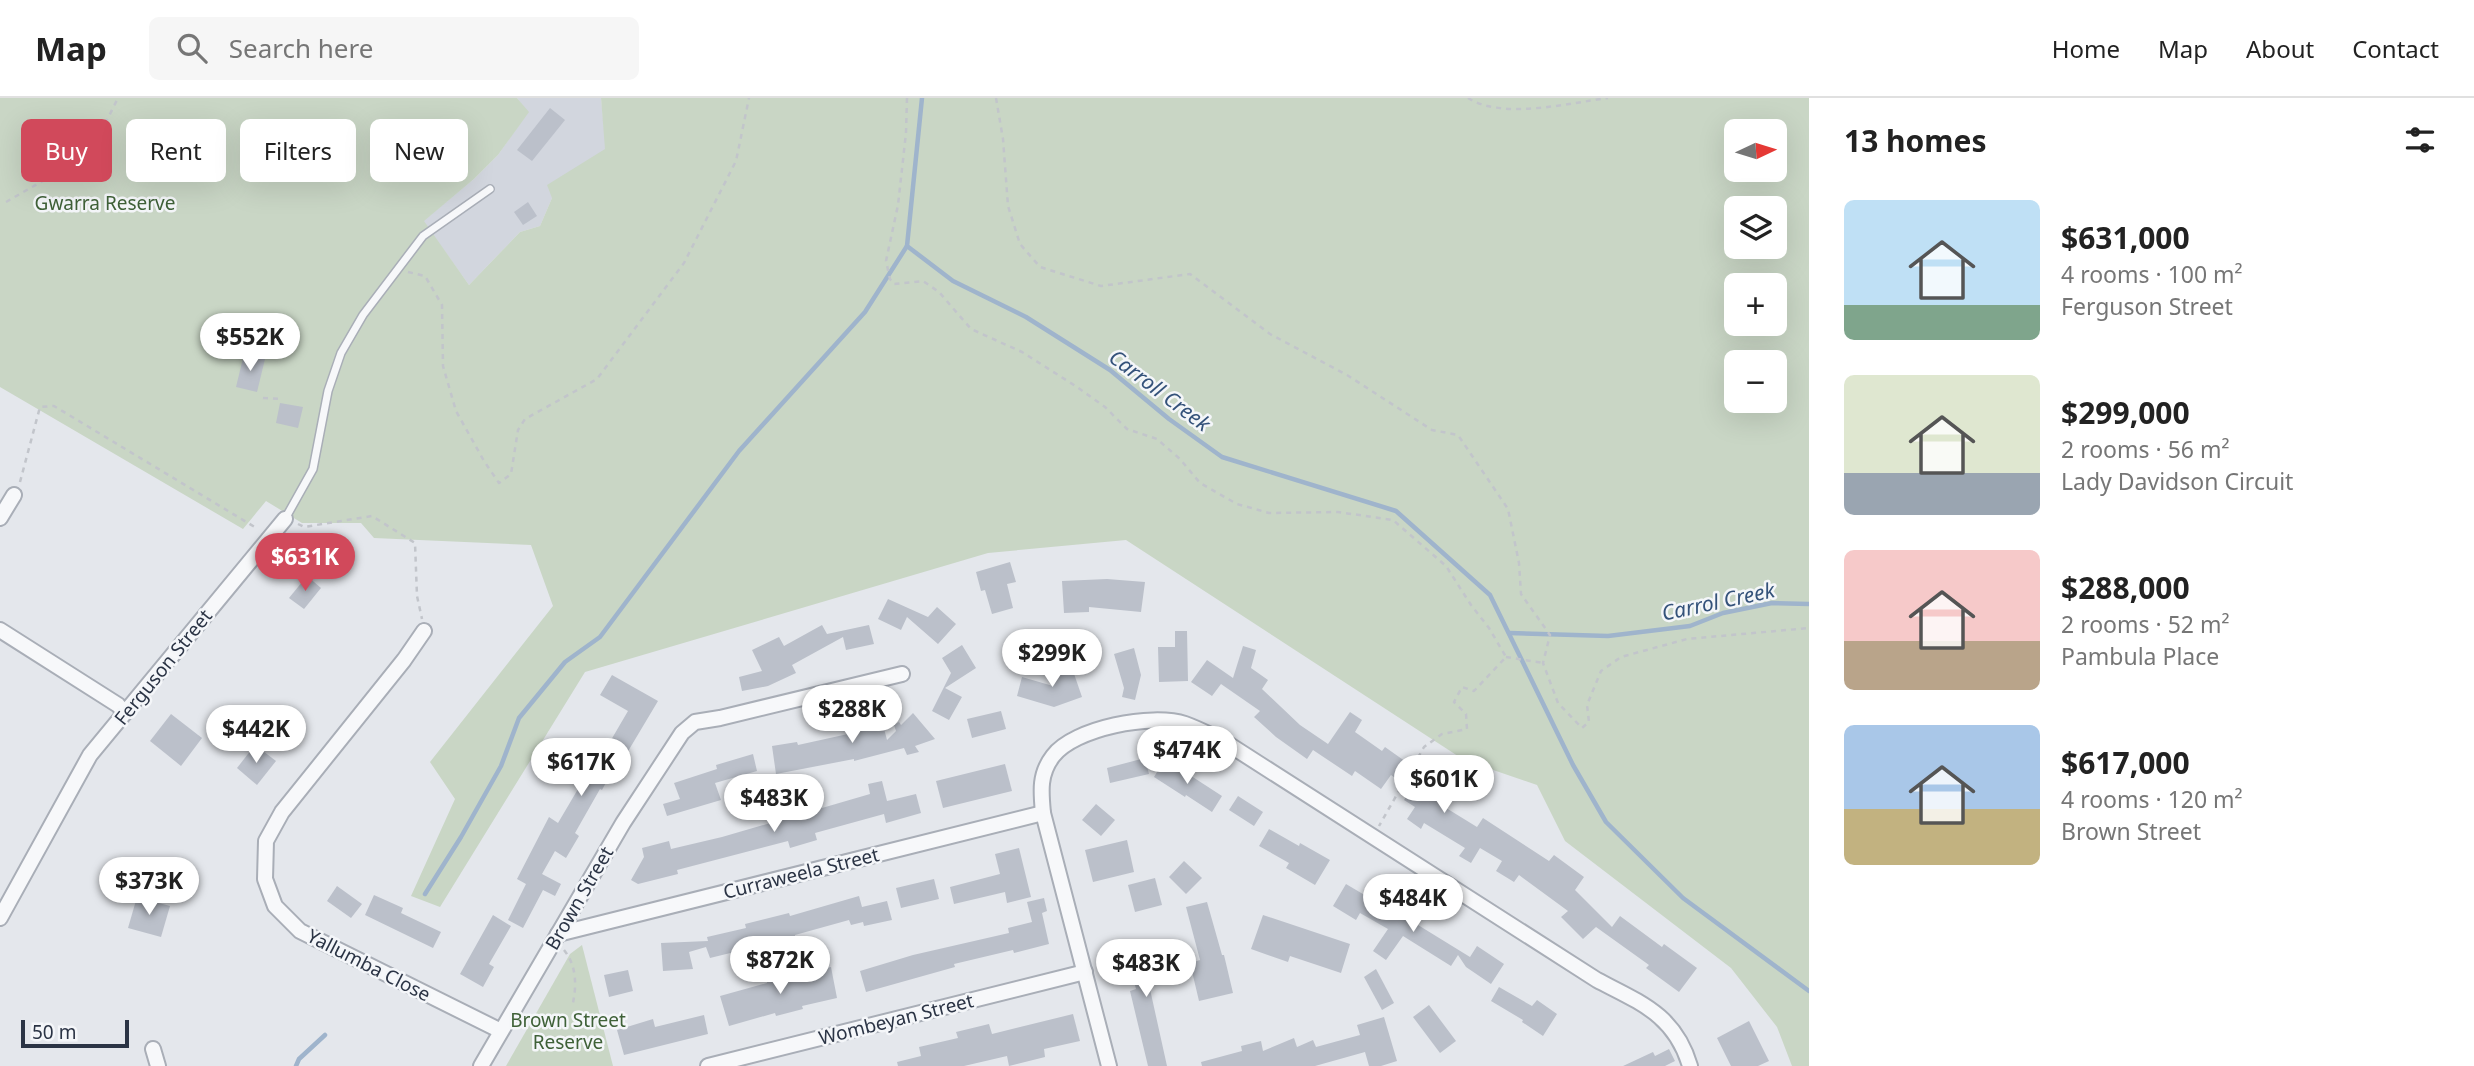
<!DOCTYPE html>
<meta charset="utf-8">
<style>
body{margin:0;font-family:"Noto Sans",sans-serif;background:#f6f6f6;color:#222;height:100vh;display:flex;flex-direction:column;font-size:26px;white-space:nowrap}
*{box-sizing:border-box;margin:0}
p{font-size:23px;color:#767676}
.icon{flex:none;width:38px;height:38px;fill:none;stroke:currentColor;stroke-width:2;stroke-linecap:round;stroke-linejoin:round}
.map{position:relative;flex:1;overflow:hidden}
.side{display:flex;flex-direction:column;background:#fff;width:665px}
.side>*{flex:none}
.top-card{position:absolute;left:21px;top:21px;width:665px;height:63px;display:flex;gap:14px}
.needle{width:46px;rotate:86deg}
.tools{position:absolute;left:1724px;top:21px;display:grid;gap:14px}
.tools a{display:grid;place-items:center;width:63px;height:63px;border-radius:10px;background:#fff;box-shadow:0 7px 28px #0002;font-size:35px}
.scale{position:absolute;left:21px;bottom:18px;width:108px;box-sizing:border-box;padding-left:7px;border:4px solid #2b3445;border-top:0;font-size:19px;line-height:24px;white-space:nowrap;color:#2b3445;-webkit-text-stroke:5px #f4f6f9;paint-order:stroke}
.price{position:absolute;translate:-50% -60px;padding:0 16px;border-radius:24px;background:#fff;color:#222;font-size:23px;line-height:46px;filter:drop-shadow(0 2px 4px #0008)}
.price::after{content:'';position:absolute;left:50%;top:42px;width:21px;height:16px;margin-left:-10px;background:inherit;clip-path:polygon(0 0,100% 0,50% 100%)}
.price.selected{background:#d1495b;color:#fff}
ul{padding:0;list-style:none}
li{display:flex;align-items:center;gap:21px;height:175px;padding:0 35px}
li span{display:grid;place-items:center;flex:none;width:196px;height:140px;border-radius:10px;color:#555}
li>.icon{margin-inline-start:auto}
span .icon{width:84px;height:84px;fill:#fffc;stroke-width:1}
li b{font-size:30px}
h2{display:flex;justify-content:space-between;align-items:center;height:84px;padding:0 35px;font-size:30px}
.tag{padding:0 24px;border-radius:10px;background:#fff;box-shadow:0 7px 28px #0002;font-size:24px;line-height:63px}
.tag.selected{background:#d1495b;color:#fff}
header{display:flex;align-items:center;gap:42px;box-sizing:border-box;height:98px;padding:0 35px;background:#fff;border-bottom:2px solid #e0e0e0}
header strong{font-size:33px}
nav{display:flex;gap:38px;margin-inline-start:auto;font-size:24px}
.search{width:490px;height:63px;background:#f6f6f6;display:flex;align-items:center;gap:18px;box-sizing:border-box;padding:0 24px;border-radius:10px;color:#767676;font-size:26px}
main{display:flex;flex:1;min-height:0}
.map>svg:first-child{display:block}
.built{fill:#d2d6de}
.green{fill:#c9d6c5;fill-rule:evenodd}
.lines{fill:none;stroke-linecap:round;stroke-linejoin:round}
.stream{stroke:#9fb4cc;stroke-width:4.5}
.building{fill:#bbc0ca}
.lane-casing{stroke:#a9aeb7;stroke-width:10}
.street-casing{stroke:#a9aeb7;stroke-width:18}
.path{stroke:#c2c5cb;stroke-width:2.5;stroke-dasharray:5 5;stroke-linecap:butt}
.lane{stroke:#f7f8fa;stroke-width:7}
.street{stroke:#f7f8fa;stroke-width:14}
.labels{text-anchor:middle;dominant-baseline:central;stroke-width:5;stroke-linejoin:round;paint-order:stroke}
.park-label{font-size:19px;fill:#3f6138;stroke:#f4f6f9}
.street-label{font-size:19px;fill:#2b3445;stroke:#f4f6f9}
.water-label{font-size:21px;font-style:italic;fill:#34527a;stroke:#f4f6f9}
</style>
<header>
<strong>Map</strong>
<div class="search"><svg class="icon" aria-label="search" viewBox="0 0 24 24"><circle cx="10" cy="10" r="6"/><path d="M15 15l6 6"/></svg>Search here</div>
<nav><a>Home</a><a>Map</a><a>About</a><a>Contact</a></nav>
</header>
<main>
<div class="map">
<svg width="1809" height="968" viewBox="0 0 1809 968">
<rect width="100%" height="100%" fill="#e4e7ec"/>
<polygon class="built" points="517,0 601,0 606,51 552,100 540,128 520,134 469,187 423,123 474,81 498,57 528,14"/>
<g class="green">
<path d="M0 0H517L529 14 498 57 474 81 424 123 469 187 520 134 540 128 552 100 547 87 605 51 601 0H1809V968H1792L1777 929 1731 870 1565 743 1537 687 1464 662 1126 442 988 455 585 574 440 809 411 798 455 701 430 664 553 508 531 447 374 440 361 425H302L266 403 243 431 0 289ZM1736 33H1774V72H1736ZM1736 110H1774V149H1736ZM1736 187H1774V226H1736ZM1736 264H1774V303H1736Z"/>
<polygon points="582,847 613,968 506,968 570,856"/>
</g>
<g class="lines">
<g class="stream">
<polyline points="922,0 907,148 953,183 1026,219 1110,272 1169,321 1222,359 1396,413 1490,497 1573,667 1606,724 1683,800 1809,893"/>
<polyline points="1509,535 1608,538 1690,528 1723,515 1772,505 1809,506"/>
<polyline points="425,796 461,739 501,668 519,620 565,564 600,539 739,353 865,214 907,148"/>
<polyline points="296,968 299,961 325,937"/>
</g>
</g>
<g class="building">
<polygon points="550,10 565,22 532,63 517,52"/>
<polygon points="528,104 537,118 523,127 514,114"/>
<polygon points="244,256 265,261 257,294 236,289"/>
<polygon points="280,305 303,309 298,330 276,325"/>
<polygon points="1010,464 1016,484 1007,486 1013,510 992,516 985,492 981,493 976,474"/>
<polygon points="307,478 321,490 304,511 289,500"/>
<polygon points="1107,481 1145,484 1141,514 1089,509 1089,514 1064,515 1062,483"/>
<polygon points="888,501 928,519 937,509 956,526 938,546 907,519 901,532 878,521"/>
<polygon points="822,527 827,536 869,527 874,546 846,552 843,539 792,567 796,575 768,588 742,593 739,579 762,573 752,552 779,539 784,548"/>
<polygon points="1175,533 1187,533 1188,583 1159,584 1158,549 1175,549"/>
<polygon points="962,547 976,570 945,590 962,599 949,622 932,613 951,575 942,560"/>
<polygon points="1243,548 1256,552 1251,570 1268,582 1262,591 1300,627 1328,646 1350,614 1362,622 1355,634 1382,653 1385,649 1416,671 1425,657 1436,665 1427,677 1431,680 1424,691 1440,702 1438,705 1477,729 1483,720 1549,763 1554,757 1584,779 1575,792 1612,829 1620,818 1662,849 1664,846 1697,870 1679,894 1646,870 1649,867 1596,829 1583,841 1561,819 1568,813 1519,777 1514,784 1496,773 1502,763 1480,750 1471,765 1459,758 1465,750 1424,725 1421,731 1407,721 1415,709 1404,702 1411,691 1391,677 1381,691 1355,673 1352,678 1313,652 1307,661 1276,639 1254,619 1260,613 1221,586 1212,598 1191,584 1207,562 1233,580"/>
<polygon points="1134,550 1141,577 1135,602 1122,599 1124,590 1114,556"/>
<polygon points="1071,567 1082,599 1054,609 1017,598 1022,579 1053,588 1048,575"/>
<polygon points="612,577 658,603 624,660 620,658 602,692 600,691 575,735 579,738 566,760 555,753 542,776 561,786 555,798 543,792 523,830 508,822 526,786 517,781 549,719 558,725 601,652 604,654 628,613 600,597"/>
<polygon points="1001,613 1006,631 972,640 967,621"/>
<polygon points="913,615 935,641 915,648 919,654 907,657 904,650 854,663 854,661 776,676 772,648 797,644 798,647 848,636 846,628 881,619 887,642 896,633 894,627 899,624 901,627"/>
<polygon points="171,616 202,640 181,668 150,643"/>
<polygon points="255,647 276,663 257,687 237,670"/>
<polygon points="753,656 757,673 715,685 721,702 667,718 663,706 680,701 674,685 717,671 716,667"/>
<polygon points="1145,660 1149,676 1110,685 1107,670"/>
<polygon points="1165,661 1222,698 1212,714 1186,697 1185,699 1154,679"/>
<polygon points="1005,666 1012,693 943,710 936,683"/>
<polygon points="882,683 887,703 916,696 921,715 886,725 884,716 815,735 817,742 790,750 788,743 677,772 678,776 638,786 631,782 644,759 642,750 669,743 671,751 722,739 870,696 868,686"/>
<polygon points="1238,698 1263,714 1254,728 1229,712"/>
<polygon points="1096,706 1115,722 1101,738 1082,722"/>
<polygon points="1269,731 1299,748 1300,745 1330,762 1315,787 1286,770 1289,765 1259,748"/>
<polygon points="1127,742 1134,774 1093,784 1085,752"/>
<polygon points="1019,750 1031,799 1007,805 1005,794 954,806 950,789 1000,776 995,756"/>
<polygon points="1184,763 1202,780 1186,796 1169,779"/>
<polygon points="1155,780 1162,807 1135,814 1128,787"/>
<polygon points="934,781 939,801 901,810 896,790"/>
<polygon points="1346,786 1378,805 1379,803 1470,859 1477,848 1504,866 1491,886 1466,869 1458,857 1451,868 1403,838 1386,862 1373,853 1388,831 1360,815 1356,822 1333,808"/>
<polygon points="337,788 362,806 351,820 327,803"/>
<polygon points="374,797 403,810 401,815 441,834 433,850 365,817"/>
<polygon points="859,798 862,809 887,803 892,822 864,828 863,824 851,827 849,822 795,837 795,839 710,860 706,849 689,854 693,871 663,873 661,845 708,843 707,839 746,830 745,826 789,815 790,818"/>
<polygon points="137,799 170,808 161,839 128,830"/>
<polygon points="1044,800 1047,813 1042,815 1049,846 1014,855 1013,852 954,866 955,869 866,894 860,873 913,857 1009,835 1008,830 1032,824 1027,804"/>
<polygon points="1207,804 1222,857 1224,857 1233,895 1199,903 1190,865 1200,862 1186,809"/>
<polygon points="493,817 511,828 489,866 494,869 483,889 460,876"/>
<polygon points="1263,817 1350,846 1341,875 1290,858 1288,864 1251,851"/>
<polygon points="1156,841 1163,868 1146,873 1167,968 1148,968 1130,893 1136,891 1125,848"/>
<polygon points="831,869 837,900 802,908 803,911 776,918 775,915 729,928 720,898 767,885 767,881"/>
<polygon points="1376,871 1394,905 1382,912 1364,879"/>
<polygon points="628,872 633,893 609,899 604,877"/>
<polygon points="1499,889 1532,908 1537,902 1557,916 1543,938 1522,924 1523,922 1491,903"/>
<polygon points="1429,907 1456,943 1440,955 1413,919"/>
<polygon points="1073,916 1080,943 1044,951 1045,959 1009,968 1007,958 964,968 898,968 897,964 921,958 919,949 958,940 956,934 989,926 992,936"/>
<polygon points="704,917 708,936 624,957 617,932 653,921 655,929"/>
<polygon points="1384,919 1397,963 1381,968 1369,968 1365,954 1315,968 1202,968 1201,964 1242,953 1241,948 1261,943 1263,953 1294,940 1297,949 1313,942 1316,949 1360,937 1357,927"/>
<polygon points="1749,923 1769,963 1758,968 1731,968 1717,940"/>
<polygon points="1669,951 1675,963 1665,968 1623,968 1653,954 1655,958"/>
</g>
<g class="lines">
<defs>
<polyline id="lane" points="285,421 313,371 328,293 341,255 363,217 423,138 490,91"/>
<g id="street">
<polyline points="0,420 14,397"/>
<polyline points="0,532 118,607 125,615"/>
<polyline points="424,533 404,562 282,714 266,743 265,781 275,808 300,833 501,933"/>
<polyline points="0,820 90,657 285,421"/>
<polyline points="558,836 1043,715"/>
<polyline points="153,951 158,968"/>
<polyline points="481,968 623,725 682,635 695,624 720,620 902,576"/>
<polyline points="708,968 1085,874"/>
<path d="M1109 968 1043 715C1041 694 1039 676 1053 658 1074 630 1152 615 1185 626 1199 631 1212 638 1225 644L1597 882C1641 905 1675 917 1690 968"/>
</g>
</defs>
<use href="#lane" class="lane-casing"/>
<use href="#street" class="street-casing"/>
<g class="path">
<polyline points="907,0 906,35 898,107 886,163 890,181 894,186 923,183 939,194 971,231 1022,254 1077,289 1105,309 1127,331 1157,341 1180,361 1200,385 1237,406 1269,415 1338,414 1393,422 1446,468 1471,507 1489,530 1506,559 1474,593 1462,589 1454,604 1466,616 1467,631 1442,636 1424,649 1379,728"/>
<polyline points="996,0 1003,41 1008,108 1020,146 1040,169 1101,188 1190,176 1270,236 1347,277 1432,332 1458,337 1508,411 1519,465 1521,496 1550,537 1543,565 1558,605 1582,630 1589,624 1587,607 1601,573 1621,559 1687,541 1809,530"/>
<path d="M1468 0C1502 22 1569 5 1608 0"/>
<polyline points="6,104 79,62 95,46 118,0"/>
<polyline points="408,174 425,178 442,207 443,268 456,313 484,363 499,385 511,376 518,332 525,321 597,281 684,165 736,63 749,0"/>
<polyline points="263,300 281,301"/>
<polyline points="20,384 40,309 54,308 258,431"/>
<polyline points="298,426 304,429 372,418 415,445 417,498 422,521"/>
<polyline points="1506,559 1543,565"/>
<path d="M564 852C577 868 577 889 572 909"/>
</g>
<use href="#lane" class="lane"/>
<use href="#street" class="street"/>
</g>
<g class="labels">
<g class="park-label">
<text x="105" y="105">Gwarra Reserve</text>
<text x="568" y="922">Brown Street<tspan x="568" dy="22">Reserve</tspan></text>
</g>
<g class="street-label">
<text transform="translate(163 569) rotate(-51)">Ferguson Street</text>
<text transform="translate(801 775) rotate(-14)">Curraweela Street</text>
<text transform="translate(579 800) rotate(-60)">Brown Street</text>
<text transform="translate(369 867) rotate(27)">Yallumba Close</text>
<text transform="translate(896 921) rotate(-14)">Wombeyan Street</text>
</g>
<g class="water-label">
<text transform="translate(1160 292) rotate(37)">Carroll Creek</text>
<text transform="translate(1718 503) rotate(-12)">Carrol Creek</text>
</g>
</g>
</svg>
<div class="tools">
<a><svg class="needle" viewBox="-14 -14 28 28"><path d="M0-13l5 13h-10z" fill="#e53935"/><path d="M0 13l5-13h-10z" fill="#767676"/></svg></a>
<a><svg class="icon" aria-label="layers" viewBox="0 0 24 24"><path d="M12 4l9 5-9 5-9-5zM3 14l9 5 9-5"/></svg></a>
<a>+</a>
<a>−</a>
</div>
<div class="scale">50 m</div>
<b class="price" style="left:250px;top:275px">$552K</b>
<b class="price selected" style="left:305px;top:495px">$631K</b>
<b class="price" style="left:1052px;top:591px">$299K</b>
<b class="price" style="left:852px;top:647px">$288K</b>
<b class="price" style="left:256px;top:667px">$442K</b>
<b class="price" style="left:1187px;top:688px">$474K</b>
<b class="price" style="left:581px;top:700px">$617K</b>
<b class="price" style="left:1444px;top:717px">$601K</b>
<b class="price" style="left:774px;top:736px">$483K</b>
<b class="price" style="left:149px;top:819px">$373K</b>
<b class="price" style="left:1413px;top:836px">$484K</b>
<b class="price" style="left:780px;top:898px">$872K</b>
<b class="price" style="left:1146px;top:901px">$483K</b>
<div class="top-card">
<a class="tag selected">Buy</a>
<a class="tag">Rent</a>
<a class="tag">Filters</a>
<a class="tag">New</a>
</div>
</div>
<section class="side">
<h2>13 homes<svg class="icon" aria-label="filters" viewBox="0 0 24 24"><path d="M4 7h16M4 17h16"/><circle cx="9" cy="7" r="2"/><circle cx="15" cy="17" r="2"/></svg></h2>
<ul>
<li><span style="background:linear-gradient(#bfe0f5 75%,#7fa58c 0)"><svg class="icon" aria-label="home" viewBox="0 0 24 24"><path d="M3 11l9-7 9 7M6 9v11h12V9"/></svg></span><div><b>$631,000</b><p>4 rooms · 100 m²</p><p>Ferguson Street</p></div></li>
<li><span style="background:linear-gradient(#dfe7d0 70%,#9aa5b1 0)"><svg class="icon" aria-label="home" viewBox="0 0 24 24"><path d="M3 11l9-7 9 7M6 9v11h12V9"/></svg></span><div><b>$299,000</b><p>2 rooms · 56 m²</p><p>Lady Davidson Circuit</p></div></li>
<li><span style="background:linear-gradient(#f6c9c9 65%,#b9a48a 0)"><svg class="icon" aria-label="home" viewBox="0 0 24 24"><path d="M3 11l9-7 9 7M6 9v11h12V9"/></svg></span><div><b>$288,000</b><p>2 rooms · 52 m²</p><p>Pambula Place</p></div></li>
<li><span style="background:linear-gradient(#a9c7e8 60%,#c2b280 0)"><svg class="icon" aria-label="home" viewBox="0 0 24 24"><path d="M3 11l9-7 9 7M6 9v11h12V9"/></svg></span><div><b>$617,000</b><p>4 rooms · 120 m²</p><p>Brown Street</p></div></li>
</ul>
</section>
</main>
